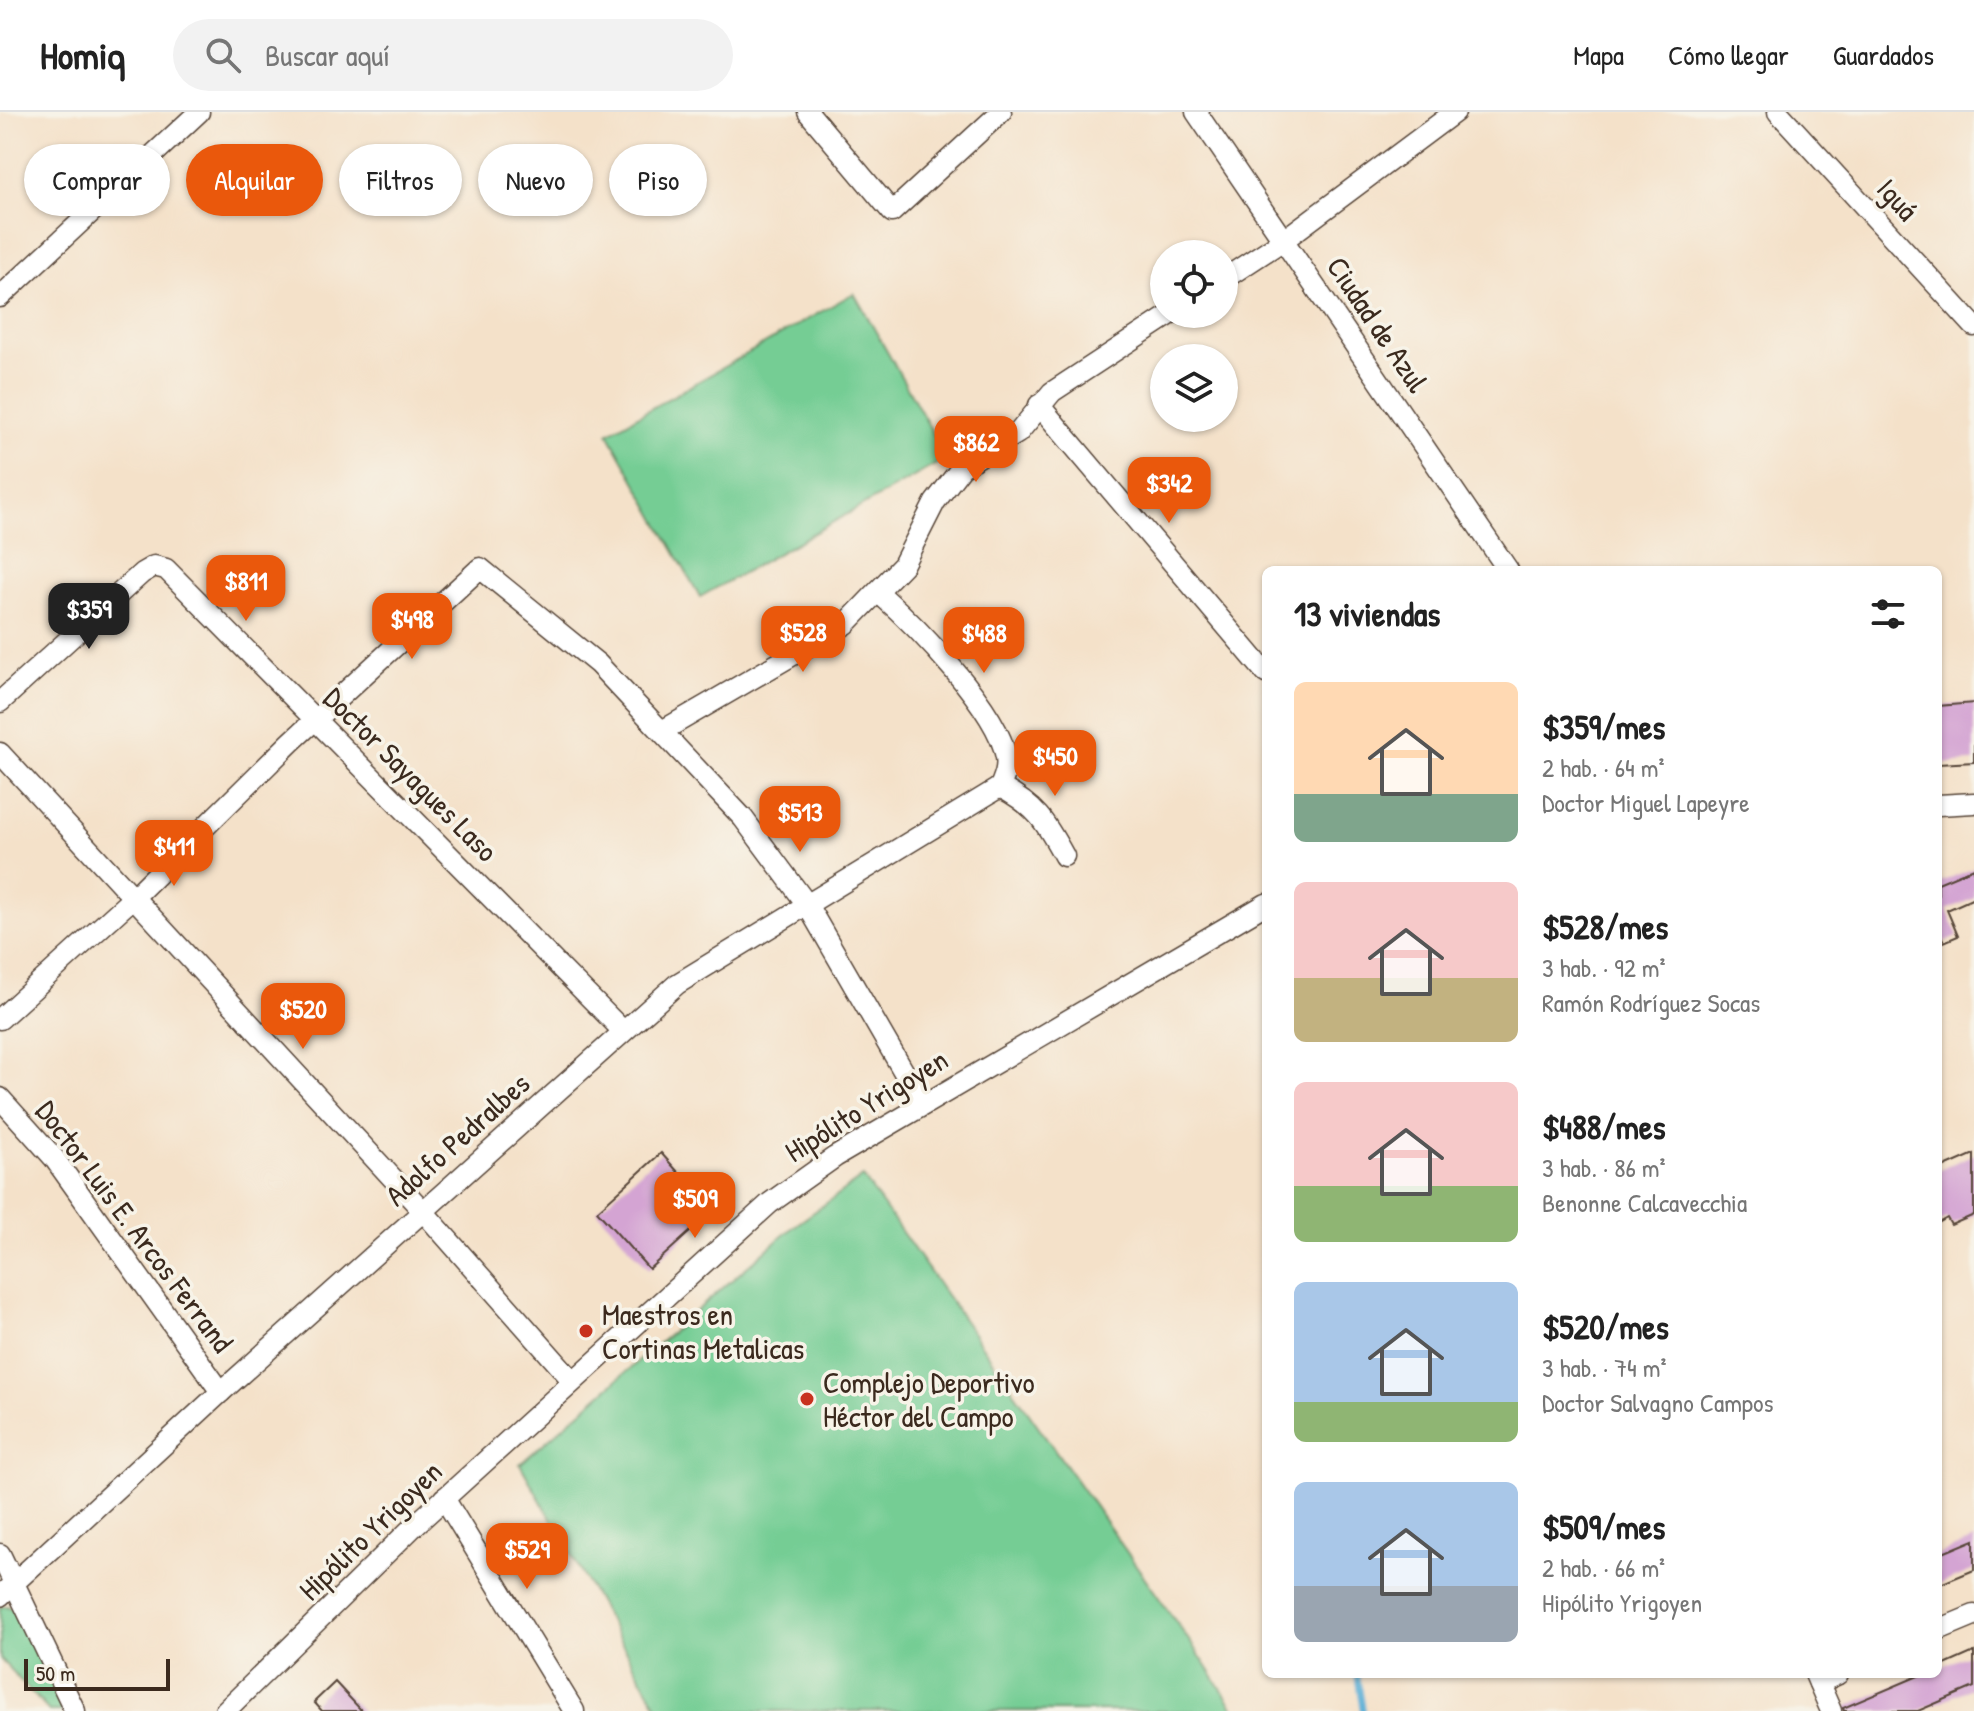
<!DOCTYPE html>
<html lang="es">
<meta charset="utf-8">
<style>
body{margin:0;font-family:"Patrick Hand",sans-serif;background:#f2f2f2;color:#222;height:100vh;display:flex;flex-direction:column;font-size:30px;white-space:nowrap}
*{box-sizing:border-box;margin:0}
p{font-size:26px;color:#767676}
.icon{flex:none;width:44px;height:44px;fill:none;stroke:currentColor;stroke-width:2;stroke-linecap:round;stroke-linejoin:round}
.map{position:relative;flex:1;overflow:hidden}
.panel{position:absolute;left:1262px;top:454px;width:680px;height:1112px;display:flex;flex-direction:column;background:#fff;border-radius:12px;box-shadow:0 2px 6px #0004}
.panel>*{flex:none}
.guide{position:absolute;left:24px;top:32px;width:760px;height:72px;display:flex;gap:16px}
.fabs{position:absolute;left:1150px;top:128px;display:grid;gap:16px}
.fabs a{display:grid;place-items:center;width:88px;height:88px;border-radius:50%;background:#fff;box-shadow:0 2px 6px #0004;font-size:40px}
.scale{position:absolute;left:24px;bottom:20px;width:146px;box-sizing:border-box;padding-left:8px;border:4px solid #3b2a1e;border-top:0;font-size:22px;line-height:28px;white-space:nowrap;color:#3b2a1e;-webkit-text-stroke:6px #f7f3e8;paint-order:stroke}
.price{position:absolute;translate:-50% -68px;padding:0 18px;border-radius:16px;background:#ea580c;color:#fff;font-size:26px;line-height:52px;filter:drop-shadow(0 2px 4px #0008)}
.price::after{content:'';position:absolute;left:50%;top:48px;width:24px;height:18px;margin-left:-12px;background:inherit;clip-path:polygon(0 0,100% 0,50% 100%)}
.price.active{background:#222;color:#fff}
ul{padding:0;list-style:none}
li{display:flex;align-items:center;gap:24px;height:200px;padding:0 32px}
li span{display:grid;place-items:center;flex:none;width:224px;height:160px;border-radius:12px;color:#555}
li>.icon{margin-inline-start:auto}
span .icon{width:96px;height:96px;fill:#fffc;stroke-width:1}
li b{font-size:34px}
h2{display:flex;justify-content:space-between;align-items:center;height:96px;padding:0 32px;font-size:34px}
.tag{padding:0 28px;border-radius:36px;background:#fff;box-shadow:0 2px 6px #0004;font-size:28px;line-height:72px}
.tag.active{background:#ea580c;color:#fff}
header{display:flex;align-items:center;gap:48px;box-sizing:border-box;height:112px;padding:0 40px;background:#fff;border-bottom:2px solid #e0e0e0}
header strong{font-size:38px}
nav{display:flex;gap:44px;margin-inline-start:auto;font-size:28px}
.search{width:560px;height:72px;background:#f2f2f2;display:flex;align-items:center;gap:20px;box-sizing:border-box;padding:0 28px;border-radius:44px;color:#767676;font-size:30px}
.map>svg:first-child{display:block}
.green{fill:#74cd94;stroke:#587c59;stroke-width:2}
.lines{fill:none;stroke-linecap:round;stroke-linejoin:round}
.stream{stroke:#59add5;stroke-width:6}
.building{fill:#d4a4d3}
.minor-casing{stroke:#574538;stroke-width:23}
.minor{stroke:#fff;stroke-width:20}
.poi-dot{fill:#c8321e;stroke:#f7f3e8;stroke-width:3}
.labels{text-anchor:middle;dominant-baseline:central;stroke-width:7;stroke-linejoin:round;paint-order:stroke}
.street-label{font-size:30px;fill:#3b2a1e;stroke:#f7f3e8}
.poi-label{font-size:30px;fill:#3b2a1e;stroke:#f7f3e8;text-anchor:start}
</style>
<header>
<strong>Homiq</strong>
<div class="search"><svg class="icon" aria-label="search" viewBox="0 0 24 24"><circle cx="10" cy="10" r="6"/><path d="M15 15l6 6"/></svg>Buscar aquí</div>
<nav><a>Mapa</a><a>Cómo llegar</a><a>Guardados</a></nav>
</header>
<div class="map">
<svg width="1974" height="1599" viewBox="0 0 1974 1599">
<rect width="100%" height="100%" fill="#f7f3e8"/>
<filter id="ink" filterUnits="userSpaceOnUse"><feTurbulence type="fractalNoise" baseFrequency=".0125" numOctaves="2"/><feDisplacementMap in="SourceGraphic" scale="16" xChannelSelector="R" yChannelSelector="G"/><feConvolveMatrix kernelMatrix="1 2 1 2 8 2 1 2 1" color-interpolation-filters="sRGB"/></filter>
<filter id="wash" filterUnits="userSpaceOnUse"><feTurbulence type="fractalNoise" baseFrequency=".006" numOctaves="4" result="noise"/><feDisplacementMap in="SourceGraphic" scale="32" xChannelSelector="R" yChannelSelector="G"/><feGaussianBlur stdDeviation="1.8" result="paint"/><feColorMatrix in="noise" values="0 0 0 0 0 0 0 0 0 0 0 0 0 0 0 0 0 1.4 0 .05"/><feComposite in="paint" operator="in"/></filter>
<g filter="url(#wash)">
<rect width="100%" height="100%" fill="#f4e1c9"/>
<g class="green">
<polygon points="854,181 947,346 700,485 608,321"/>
<polygon points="863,1065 1202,1547 1236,1599 660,1599 520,1352 793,1115"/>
<polygon points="7,1494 19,1499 65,1599 49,1599 0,1547 0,1495"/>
</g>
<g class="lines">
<polyline class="stream" points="1357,1562 1363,1599"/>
</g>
<g id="blocks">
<g class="building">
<polygon points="1974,591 1974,650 1938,652 1938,594"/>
<polygon points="1974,756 1974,786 1947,798 1958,824 1944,830 1938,817 1938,771"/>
<polygon points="661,1041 713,1099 649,1157 597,1099"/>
<polygon points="1974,1042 1974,1103 1951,1113 1947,1106 1938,1111 1938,1058"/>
<polygon points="1974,1428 1974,1458 1938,1473 1938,1443"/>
<polygon points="1974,1540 1974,1575 1918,1599 1844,1599 1843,1596 1923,1562 1938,1562 1938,1556"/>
<polygon points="335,1570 362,1599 322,1599 314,1590"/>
</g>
</g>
</g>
<g filter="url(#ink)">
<use href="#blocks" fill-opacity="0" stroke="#574538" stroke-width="2"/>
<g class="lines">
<defs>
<g id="minor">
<polyline points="808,0 892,100 1001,0"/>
<polyline points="1196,0 1508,458"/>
<polyline points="1778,0 1974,214"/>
<polyline points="1224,167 1285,127 1455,0"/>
<polyline points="0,185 199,0"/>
<polyline points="1039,293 1266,561"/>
<path d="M879 481C915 513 998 597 1006 645 1008 656 1004 665 1000 675"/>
<polyline points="0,590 142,461 154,454 166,457 622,918"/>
<polyline points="662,619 846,512 903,453 935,390 962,355 1018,321 1052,280 1171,202"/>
<polyline points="0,641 422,1098 572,1268"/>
<path d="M1000 675C1036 694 1045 709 1064 744"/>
<polyline points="1938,693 1974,691"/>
<polyline points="0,907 133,786 291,630 480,456 598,552 743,706 806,791 923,993"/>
<polyline points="0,986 54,1046 221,1280"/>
<polyline points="444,1386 574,1599"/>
<polyline points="0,1442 75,1599"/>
<polyline points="0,1484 221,1280 677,872 1000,675"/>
<polyline points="1938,1518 1974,1503"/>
<polyline points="1815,1562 1831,1599"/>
<polyline points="1819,1571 1838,1562"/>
<polyline points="225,1599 413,1415 770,1091 835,1045 1266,792"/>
</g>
</defs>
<use href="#minor" class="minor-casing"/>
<use href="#minor" class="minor"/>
</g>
</g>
<g class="poi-dot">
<circle cx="586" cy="1219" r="8"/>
<circle cx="807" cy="1287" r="8"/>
</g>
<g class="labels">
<g class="street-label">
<text transform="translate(1898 87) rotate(48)">Iguá</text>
<text transform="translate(1378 212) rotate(56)">Ciudad de Azul</text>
<text transform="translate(411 662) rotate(45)">Doctor Sayagues Laso</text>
<text transform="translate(866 993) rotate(-32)">Hipólito Yrigoyen</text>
<text transform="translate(457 1027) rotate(-42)">Adolfo Pedralbes</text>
<text transform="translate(135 1114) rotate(53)">Doctor Luis E. Arcos Ferrand</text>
<text transform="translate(370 1418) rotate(-44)">Hipólito Yrigoyen</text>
</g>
<g class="poi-label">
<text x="602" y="1202">Maestros en<tspan x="602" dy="34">Cortinas Metalicas</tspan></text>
<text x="823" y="1270">Complejo Deportivo<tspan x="823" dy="34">Héctor del Campo</tspan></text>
</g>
</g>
</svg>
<div class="fabs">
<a><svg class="icon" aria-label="locate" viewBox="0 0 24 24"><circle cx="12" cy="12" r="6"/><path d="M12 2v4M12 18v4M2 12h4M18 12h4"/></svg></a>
<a><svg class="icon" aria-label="layers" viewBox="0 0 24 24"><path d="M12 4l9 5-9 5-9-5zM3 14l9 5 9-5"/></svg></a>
</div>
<div class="scale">50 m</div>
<b class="price" style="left:976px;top:372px">$862</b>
<b class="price" style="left:1169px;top:413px">$342</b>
<b class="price" style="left:246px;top:511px">$811</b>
<b class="price active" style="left:89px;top:539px">$359</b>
<b class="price" style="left:412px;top:549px">$498</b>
<b class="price" style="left:803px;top:562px">$528</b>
<b class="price" style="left:984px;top:563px">$488</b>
<b class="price" style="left:1055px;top:686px">$450</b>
<b class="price" style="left:800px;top:742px">$513</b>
<b class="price" style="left:174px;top:776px">$411</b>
<b class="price" style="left:303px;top:939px">$520</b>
<b class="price" style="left:695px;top:1128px">$509</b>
<b class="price" style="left:527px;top:1479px">$529</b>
<div class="guide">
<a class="tag">Comprar</a>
<a class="tag active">Alquilar</a>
<a class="tag">Filtros</a>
<a class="tag">Nuevo</a>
<a class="tag">Piso</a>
</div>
<section class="panel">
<h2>13 viviendas<svg class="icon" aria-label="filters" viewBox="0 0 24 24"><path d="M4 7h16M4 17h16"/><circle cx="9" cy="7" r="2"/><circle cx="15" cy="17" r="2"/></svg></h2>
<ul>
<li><span style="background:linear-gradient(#ffd9b3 70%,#7fa58c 0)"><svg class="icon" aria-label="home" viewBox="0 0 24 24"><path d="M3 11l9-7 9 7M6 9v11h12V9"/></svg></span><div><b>$359/mes</b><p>2 hab. · 64 m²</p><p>Doctor Miguel Lapeyre</p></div></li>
<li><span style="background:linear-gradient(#f6c9c9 60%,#c2b280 0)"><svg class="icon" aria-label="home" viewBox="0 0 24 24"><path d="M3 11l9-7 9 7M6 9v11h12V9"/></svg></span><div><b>$528/mes</b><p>3 hab. · 92 m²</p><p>Ramón Rodríguez Socas</p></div></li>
<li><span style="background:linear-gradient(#f6c9c9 65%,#8fb573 0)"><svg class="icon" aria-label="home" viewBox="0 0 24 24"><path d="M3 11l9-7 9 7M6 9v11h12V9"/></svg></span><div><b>$488/mes</b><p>3 hab. · 86 m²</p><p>Benonne Calcavecchia</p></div></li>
<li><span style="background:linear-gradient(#a9c7e8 75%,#8fb573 0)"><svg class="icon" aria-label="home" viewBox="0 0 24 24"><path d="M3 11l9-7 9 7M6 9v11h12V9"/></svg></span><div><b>$520/mes</b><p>3 hab. · 74 m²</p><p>Doctor Salvagno Campos</p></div></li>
<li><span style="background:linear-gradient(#a9c7e8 65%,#9aa5b1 0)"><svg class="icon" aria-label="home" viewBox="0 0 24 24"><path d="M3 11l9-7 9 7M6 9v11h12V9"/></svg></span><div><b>$509/mes</b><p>2 hab. · 66 m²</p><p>Hipólito Yrigoyen</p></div></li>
</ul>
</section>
</div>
